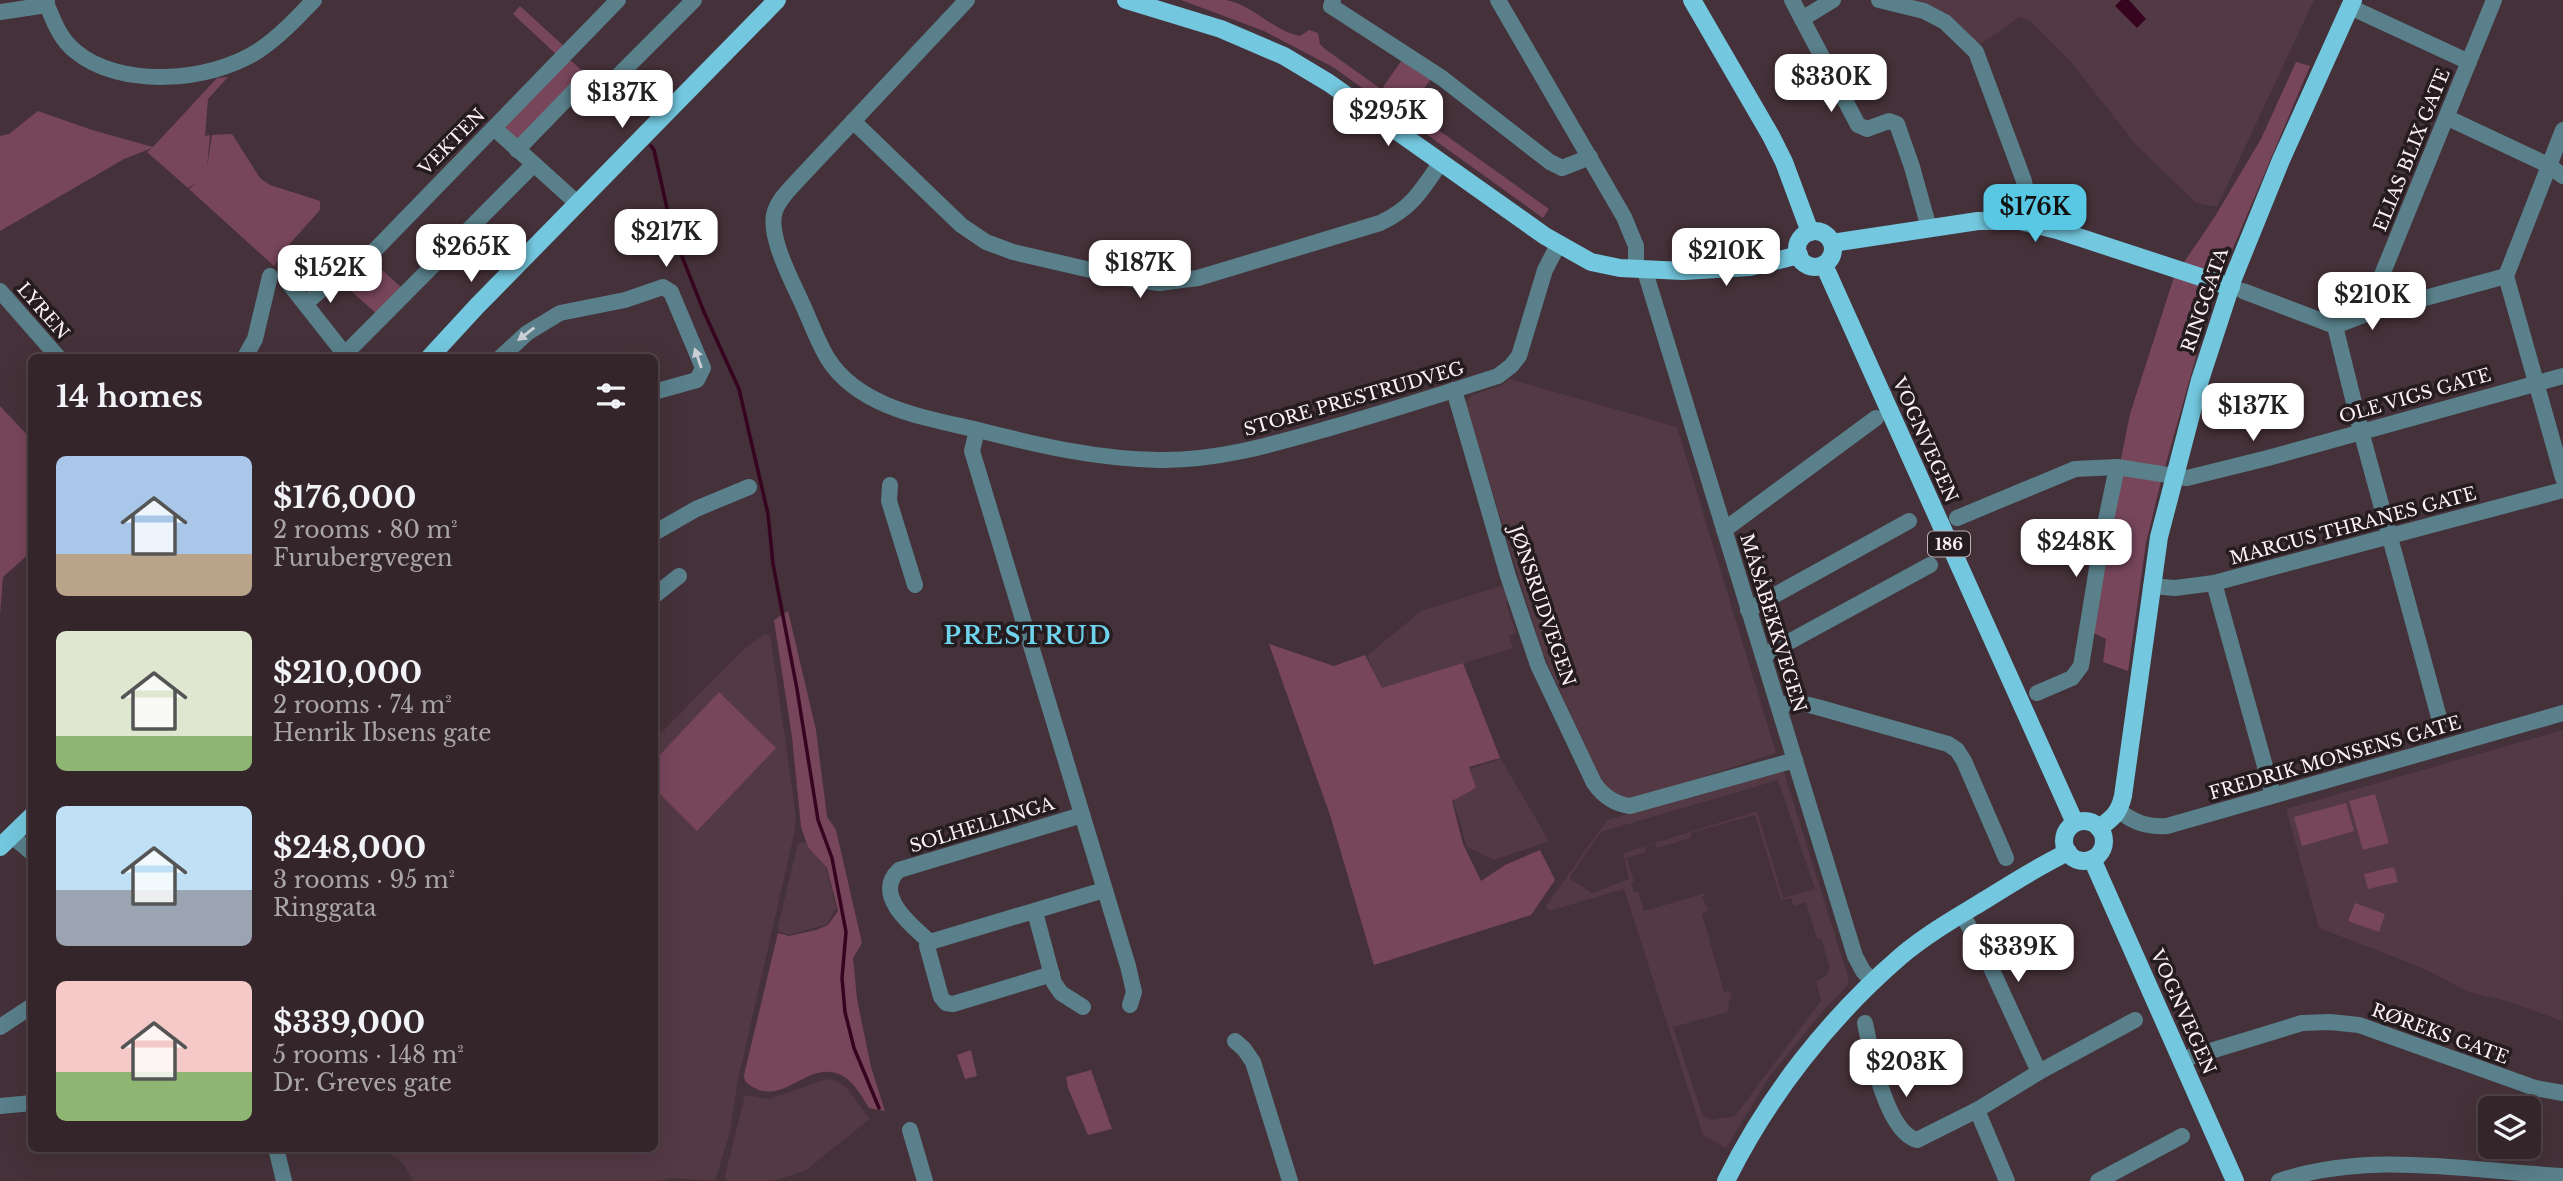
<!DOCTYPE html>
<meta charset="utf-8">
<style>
body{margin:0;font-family:"Libre Baskerville",serif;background:#3c2d33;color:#f1f3f6;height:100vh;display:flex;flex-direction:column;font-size:26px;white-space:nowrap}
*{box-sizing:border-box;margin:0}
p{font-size:23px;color:#a9a5a9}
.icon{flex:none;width:38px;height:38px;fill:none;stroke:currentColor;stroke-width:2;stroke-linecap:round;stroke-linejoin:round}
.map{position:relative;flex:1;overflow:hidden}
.panel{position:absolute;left:28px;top:354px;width:630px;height:798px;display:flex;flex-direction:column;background:#34252b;border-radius:10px;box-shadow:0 7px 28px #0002,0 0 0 2px #4e4247}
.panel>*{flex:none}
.tools{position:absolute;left:2478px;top:1096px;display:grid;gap:14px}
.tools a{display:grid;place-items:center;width:63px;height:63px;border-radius:10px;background:#34252b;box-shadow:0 7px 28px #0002,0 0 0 2px #4e4247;font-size:35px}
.price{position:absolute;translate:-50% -60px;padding:0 16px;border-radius:14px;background:#fff;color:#222;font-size:23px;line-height:46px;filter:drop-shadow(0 2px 4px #0008)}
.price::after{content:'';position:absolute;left:50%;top:42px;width:21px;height:16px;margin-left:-10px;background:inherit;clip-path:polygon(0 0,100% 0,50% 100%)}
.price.current{background:#59c8e4;color:#111}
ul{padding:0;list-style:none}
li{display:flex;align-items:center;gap:21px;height:175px;padding:0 28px}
li span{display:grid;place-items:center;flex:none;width:196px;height:140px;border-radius:10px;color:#555}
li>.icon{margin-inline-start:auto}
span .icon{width:84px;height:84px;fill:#fffc;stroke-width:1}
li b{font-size:30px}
h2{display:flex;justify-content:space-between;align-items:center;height:84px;padding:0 28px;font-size:30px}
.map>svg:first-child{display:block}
.built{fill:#533944;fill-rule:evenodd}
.green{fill:#78465b}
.water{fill:#36041e}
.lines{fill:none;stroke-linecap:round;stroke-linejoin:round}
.stream{stroke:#36041e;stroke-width:3.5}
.minor{stroke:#59808b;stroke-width:16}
.major{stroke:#73c7de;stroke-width:18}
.oneway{fill:#ccced5}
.labels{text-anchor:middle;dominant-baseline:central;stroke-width:7;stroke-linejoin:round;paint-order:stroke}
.shield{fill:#251c1f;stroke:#bdb0b5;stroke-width:2}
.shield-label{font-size:16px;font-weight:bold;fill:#fef0f5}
.street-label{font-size:18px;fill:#fef0f5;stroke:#251c1f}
.district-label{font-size:24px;font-weight:bold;letter-spacing:2px;fill:#6fd3ed;stroke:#251c1f}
</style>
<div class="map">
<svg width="2563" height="1181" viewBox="0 0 2563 1181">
<rect width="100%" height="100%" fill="#453139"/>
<g class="built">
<polygon points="1889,0 2314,0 2217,207 2196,203 2135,144 2072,63 2029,20 2020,17 1979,45"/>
<polygon points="1510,379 1677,427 1776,753 1632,800 1621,799 1608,790 1601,781 1541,649 1465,403 1472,395 1502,385"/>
<polygon points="1501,586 1502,589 1505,588 1508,598 1506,603 1516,633 1509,636 1513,648 1382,689 1367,656 1421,611"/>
<polygon points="765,634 770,635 771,640 796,816 795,830 737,1084 730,1132 716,1178 714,1181 670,1178 660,1181 413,1181 404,1165 397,1158 377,1148 654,1148 655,739 742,651"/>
<polygon points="2563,730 2562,1021 2510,1002 2468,992 2425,969 2319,928 2286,809"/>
<polygon points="1501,759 1549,841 1494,860 1467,847 1452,796 1476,789 1470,769"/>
<path d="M1783 769 1848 977V985L1822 1012 1770 1076 1726 1148 1703 1135 1624 889 1549 911 1546 906 1607 820ZM1778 780 1815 889 1783 898 1757 811 1623 853 1629 879 1592 893 1569 878 1601 832ZM1755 815 1781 900 1791 898 1794 906 1806 902 1817 939 1805 943 1821 938 1830 968 1827 975 1816 981 1821 1001 1735 1116 1711 1120 1703 1116 1673 1027 1728 1012 1729 1000 1732 998 1730 991 1724 992 1702 914 1709 910 1702 898 1706 893 1644 911 1638 892H1634L1631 883 1634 882 1627 858 1646 852 1645 847 1655 844 1657 848 1691 838 1690 833Z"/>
<polygon points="805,842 826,868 836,908 827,924 789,935 777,931 798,843"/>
<polygon points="831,1079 845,1086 870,1119 805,1171 773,1181 727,1181 725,1176 745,1095 769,1099 824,1080"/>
</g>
<g class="green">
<path d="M1181 0C1195 0 1212 0 1226 0 1253 5 1273 31 1300 36L1309 30 1318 33 1320 44 1325 49 1549 209 1543 218 1333 67 1264 31Z"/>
<polygon points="520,6 566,48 558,56 513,14"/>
<polygon points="567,57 590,78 519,142 507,131 505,124"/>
<polygon points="1404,57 1434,75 1411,106 1383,87"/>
<polygon points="2296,62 2310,66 2214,293 2161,481 2146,543 2128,671 2103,662 2106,639 2091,632 2103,548 2130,414 2174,277 2214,218 2261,139"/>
<polygon points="228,77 208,99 205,136 210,135 207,167 212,135 232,134 260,178 270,185 320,201 320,210 285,249 274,266 189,189 197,183 188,188 147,152 152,148 124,159 0,231 0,136 9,134 38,111 92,130 153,147 217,78"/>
<polygon points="370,259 403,289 378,315 342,283"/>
<polygon points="0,406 32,440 31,552 3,577 0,615"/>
<path d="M788 611 816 730 827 817 836 830 862 943 853 958 857 999 871 1067 885 1111 869 1108C862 1097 854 1081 841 1075 806 1058 780 1114 745 1081L744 1075 778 933 789 936 816 930 828 925 838 911 827 868 808 847 801 827 792 737 774 620Z"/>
<polygon points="1269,644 1334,666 1365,655 1382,688 1463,663 1500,758 1469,767 1476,788 1452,801 1463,844 1481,881 1505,865 1540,850 1555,880 1531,915 1374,965 1330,815"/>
<polygon points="719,692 776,748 697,831 655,789 655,760"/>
<polygon points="2375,794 2389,843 2363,850 2349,801"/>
<polygon points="2346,803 2354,831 2302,846 2294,817"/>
<polygon points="2394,867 2398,882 2368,889 2364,874"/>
<polygon points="2355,903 2385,914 2379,932 2348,921"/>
<polygon points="971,1050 977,1076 965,1079 957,1055"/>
<polygon points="1091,1070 1112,1129 1088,1135 1068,1088 1066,1077"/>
</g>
<polygon class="water" points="2121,0 2129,0 2146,19 2137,28 2115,6"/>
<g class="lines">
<polyline class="stream" points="651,146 654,150 672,231 704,312 739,389 768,514 773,564 797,689 818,820 832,858 846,932 842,978 845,1012 854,1048 879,1108"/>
<g class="minor">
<path d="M47 0V5C54 22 60 39 75 51 120 89 210 82 258 51 279 37 297 18 314 0"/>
<path d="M967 0 797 181C788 191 779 199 775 211 767 234 791 279 801 301 810 320 817 341 828 359 860 409 928 418 982 431 1041 446 1098 459 1159 460 1218 461 1274 444 1330 428 1386 412 1442 394 1498 376L1511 366 1519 356 1545 270 1558 245"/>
<polyline points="1333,0 1331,6 1442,78 1550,162 1562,168 1590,157"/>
<polyline points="1498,0 1624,217 1636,246 1636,269"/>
<polyline points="1792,0 1802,19"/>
<polyline points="1833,0 1802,19 1858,125 1867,129 1889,121 1897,124 1912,167 1929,228"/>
<polyline points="1879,0 1924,11 1945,22 1976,52 2024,181 2029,210 2028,222"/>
<polyline points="2350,7 2469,62"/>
<polyline points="0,12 47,5"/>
<polyline points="2448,118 2548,165 2563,176"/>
<path d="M853 121 961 225 986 242 1013 252 1125 278 1159 283 1198 278 1380 223C1412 208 1422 190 1441 162"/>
<polyline points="494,128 577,203"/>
<polyline points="2563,130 2506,276 2563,478"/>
<polyline points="517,150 581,84 587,82 607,87 694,0"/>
<polyline points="304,255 291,267 287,281 347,357"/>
<polyline points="1648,270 1647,278 1855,956 1863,971 1873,982"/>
<polyline points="0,291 58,357"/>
<polyline points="2243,291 2335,326 2366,314 2506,276"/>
<polyline points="306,303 329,283 340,280 376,249 618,0"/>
<polyline points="2366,314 2494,0"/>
<polyline points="2335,326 2361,431 2440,721"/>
<polyline points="344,355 533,165"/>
<polyline points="245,357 255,339 270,276"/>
<polyline points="501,357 527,333 560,313 625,300 663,287 671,292 703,368 697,380 654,392"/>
<path d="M1454 390 1508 576 1538 665 1594 783C1603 796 1614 804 1630 806L1795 760"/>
<polyline points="977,430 972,451 1128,966 1134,992 1130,1005"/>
<polyline points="890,485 889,501 915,585"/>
<polyline points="1957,518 2075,469 2117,467 2187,478 2268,458 2563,376"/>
<polyline points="1724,530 1876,418"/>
<polyline points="654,533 696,509 749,487"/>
<polyline points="2214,583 2273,795"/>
<polyline points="2151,586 2175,588 2214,583 2563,490"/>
<polyline points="654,596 679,576"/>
<polyline points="1748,610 1909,521"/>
<polyline points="1763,656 1930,565"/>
<polyline points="2037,693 2072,678 2081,666 2101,544 2117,467"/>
<polyline points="1779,705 1797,702 1817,707 1948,744 1957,750 1964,761 2006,858"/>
<path d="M2119 811C2135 823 2147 827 2167 826L2563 713"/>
<polyline points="12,836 32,853"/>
<polyline points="1035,912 1054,983 1061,993 1083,1007"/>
<polyline points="1962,914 1986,957 2039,1072"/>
<path d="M930 942C913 927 872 895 899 870L1082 815"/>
<polyline points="1052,974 953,1004 946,1003 941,997 927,946 930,942 1104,890"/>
<path d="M1865 1023C1871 1052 1886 1132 1917 1140L1977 1110 2039 1072 2135 1020"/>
<polyline points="0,1027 32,1006"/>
<polyline points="1235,1041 1244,1049 1253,1062 1290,1181"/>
<polyline points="2181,1060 2302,1023 2330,1022 2359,1025 2535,1088 2563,1093"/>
<polyline points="0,1106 32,1103"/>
<polyline points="1977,1110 2007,1181"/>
<polyline points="910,1130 925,1181"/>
<polyline points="276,1148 284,1181"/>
<polyline points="2098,1181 2182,1136"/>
<path d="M2279 1181C2371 1150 2469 1171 2563 1176"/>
</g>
<g class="major">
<polyline points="1126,0 1221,29 1284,56 1329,83 1545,236 1591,262 1620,268 1683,271 1750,267 1799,255"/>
<polyline points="1692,0 1771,136 1784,162 1810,232"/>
<circle cx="1815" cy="249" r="18"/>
<polyline points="1832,243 1978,221 2020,221 2057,230 2231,287"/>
<polyline points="1824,265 2075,823"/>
<polyline points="430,357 477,306 777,0"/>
<circle cx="2084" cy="841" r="20"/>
<path d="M2099 828C2113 818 2119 813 2123 796L2159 537 2200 380 2234 276 2281 160 2353 0"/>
<polyline points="0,847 32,816"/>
<polyline points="2092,859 2235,1181"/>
<path d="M1726 1181C1768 1096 1829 1018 1901 956 1927 934 1957 917 1985 900 2012 883 2039 866 2068 852"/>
</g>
</g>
<defs><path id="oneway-solid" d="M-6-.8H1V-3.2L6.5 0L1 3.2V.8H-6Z" transform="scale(1.75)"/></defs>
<g class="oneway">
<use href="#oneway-solid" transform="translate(526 334) rotate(142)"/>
<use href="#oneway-solid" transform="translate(698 358) rotate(-109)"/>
</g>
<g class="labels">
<rect class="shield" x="1928" y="531.5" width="42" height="25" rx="5"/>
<g class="shield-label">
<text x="1949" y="544">186</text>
</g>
<g class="street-label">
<text transform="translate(452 142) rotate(-45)">VEKTEN</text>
<text transform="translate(2412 150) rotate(-68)">ELIAS BLIX GATE</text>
<text transform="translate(2205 300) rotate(-71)">RINGGATA</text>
<text transform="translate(43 311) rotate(49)">LYREN</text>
<text transform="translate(2415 396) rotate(-16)">OLE VIGS GATE</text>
<text transform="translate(1354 399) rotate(-16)">STORE PRESTRUDVEG</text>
<text transform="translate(1925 440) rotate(66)">VOGNVEGEN</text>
<text transform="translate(2353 526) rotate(-15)">MARCUS THRANES GATE</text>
<text transform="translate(1542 606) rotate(71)">JØNSRUDVEGEN</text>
<text transform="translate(1773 623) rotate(73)">MÅSÅBEKKVEGEN</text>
<text transform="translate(2335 758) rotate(-16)">FREDRIK MONSENS GATE</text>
<text transform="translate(982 825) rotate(-17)">SOLHELLINGA</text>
<text transform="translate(2183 1012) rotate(66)">VOGNVEGEN</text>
<text transform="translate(2440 1034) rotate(20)">RØREKS GATE</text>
</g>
<g class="district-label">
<text x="1028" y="635">PRESTRUD</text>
</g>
</g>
</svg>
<div class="tools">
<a><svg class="icon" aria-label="layers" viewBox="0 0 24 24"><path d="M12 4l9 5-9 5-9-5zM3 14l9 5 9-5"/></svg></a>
</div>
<b class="price" style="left:1831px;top:114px">$330K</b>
<b class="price" style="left:622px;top:130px">$137K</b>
<b class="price" style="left:1388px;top:148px">$295K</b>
<b class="price current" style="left:2035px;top:244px">$176K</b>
<b class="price" style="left:666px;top:269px">$217K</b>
<b class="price" style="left:471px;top:284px">$265K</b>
<b class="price" style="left:1726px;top:288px">$210K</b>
<b class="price" style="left:1140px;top:300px">$187K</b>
<b class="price" style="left:330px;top:305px">$152K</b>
<b class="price" style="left:2372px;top:332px">$210K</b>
<b class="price" style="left:2253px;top:443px">$137K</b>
<b class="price" style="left:2076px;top:579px">$248K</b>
<b class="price" style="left:2018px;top:984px">$339K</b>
<b class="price" style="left:1906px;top:1099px">$203K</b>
<section class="panel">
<h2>14 homes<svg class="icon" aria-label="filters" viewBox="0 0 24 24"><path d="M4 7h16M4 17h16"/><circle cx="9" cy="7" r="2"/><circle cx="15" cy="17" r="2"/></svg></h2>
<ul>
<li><span style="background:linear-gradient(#a9c7e8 70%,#b9a48a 0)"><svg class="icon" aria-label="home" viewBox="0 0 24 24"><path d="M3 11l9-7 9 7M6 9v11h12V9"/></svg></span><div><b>$176,000</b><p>2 rooms · 80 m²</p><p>Furubergvegen</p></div></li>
<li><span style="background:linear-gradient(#dfe7d0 75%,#8fb573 0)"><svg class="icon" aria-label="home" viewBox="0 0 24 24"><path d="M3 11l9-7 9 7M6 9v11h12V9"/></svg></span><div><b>$210,000</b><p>2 rooms · 74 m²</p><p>Henrik Ibsens gate</p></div></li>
<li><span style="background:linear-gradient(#bfe0f5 60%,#9aa5b1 0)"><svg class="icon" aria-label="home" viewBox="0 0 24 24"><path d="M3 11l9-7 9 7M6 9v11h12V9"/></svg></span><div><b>$248,000</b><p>3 rooms · 95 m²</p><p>Ringgata</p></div></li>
<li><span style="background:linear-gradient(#f6c9c9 65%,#8fb573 0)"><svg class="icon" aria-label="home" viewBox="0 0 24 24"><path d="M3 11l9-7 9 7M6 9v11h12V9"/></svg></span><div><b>$339,000</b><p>5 rooms · 148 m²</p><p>Dr. Greves gate</p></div></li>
</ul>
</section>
</div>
